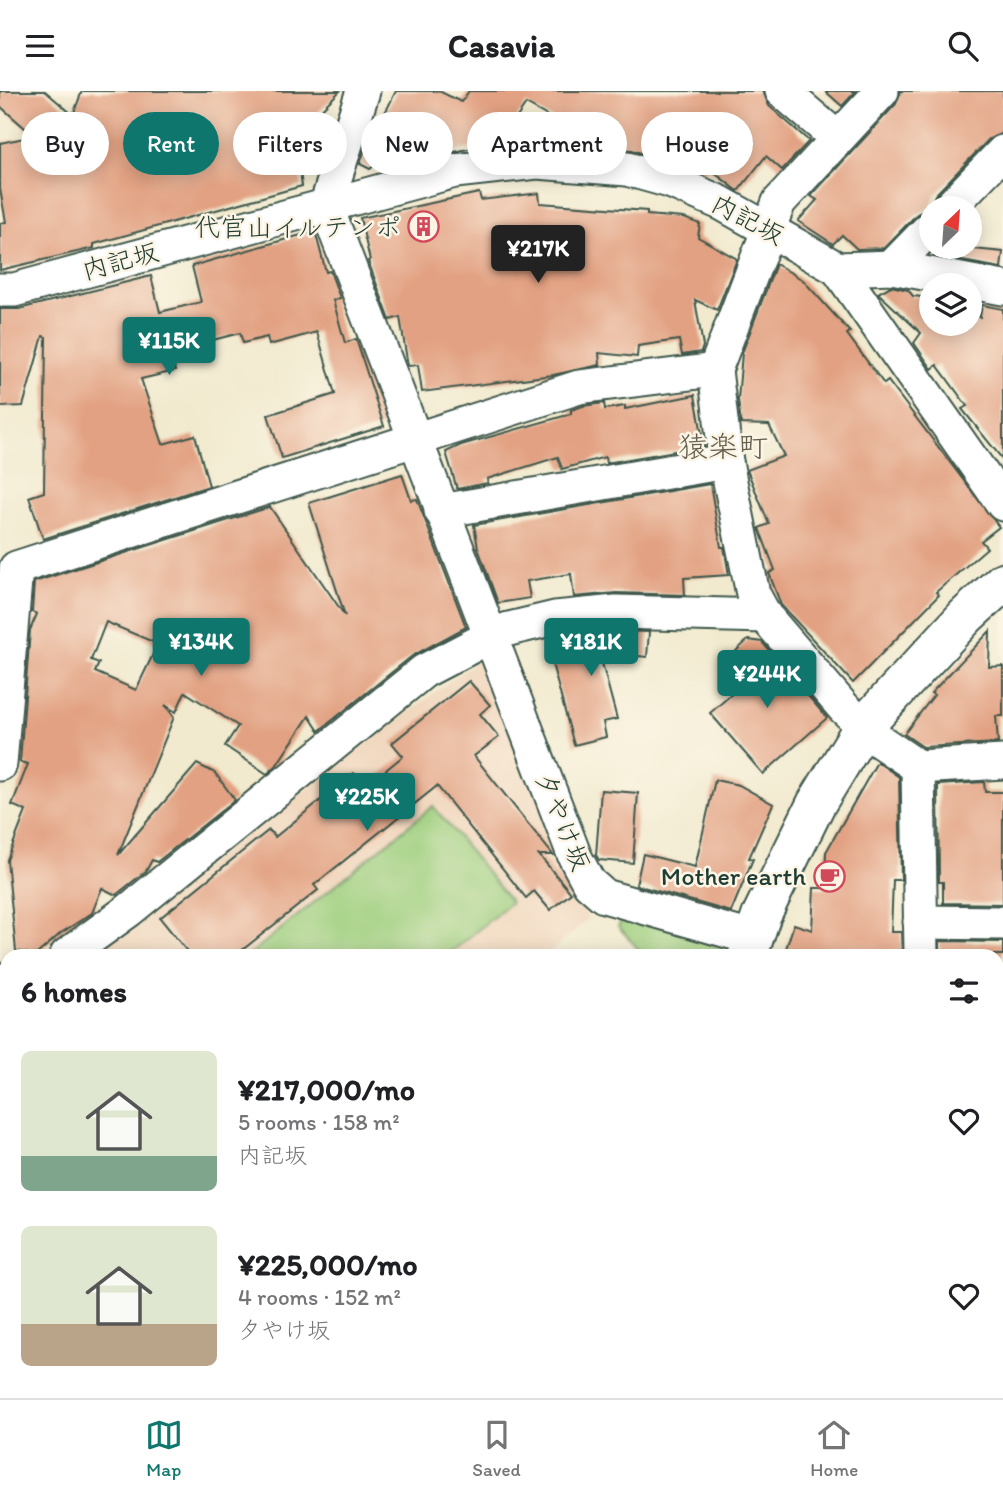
<!DOCTYPE html>
<meta charset="utf-8">
<style>
body{margin:0;font-family:Itim,"Klee One",sans-serif;background:#f2f2f2;color:#202124;height:100vh;display:flex;flex-direction:column;font-size:26px;white-space:nowrap}
*{box-sizing:border-box;margin:0}
p{font-size:23px;color:#757577}
.icon{flex:none;width:38px;height:38px;fill:none;stroke:currentColor;stroke-width:2;stroke-linecap:round;stroke-linejoin:round}
.map{position:relative;flex:1;overflow:hidden}
.panel{position:absolute;left:0px;top:858px;width:1004px;height:450px;display:flex;flex-direction:column;background:#fff;border-radius:21px 21px 0 0;box-shadow:0 4px 18px #0003}
.panel>*{flex:none}
.top-card{position:absolute;left:21px;top:21px;width:962px;height:63px;display:flex;gap:14px}
.needle{width:46px;rotate:25deg}
.fabs{position:absolute;left:919px;top:105px;display:grid;gap:14px}
.fabs a{display:grid;place-items:center;width:63px;height:63px;border-radius:50%;background:#fff;box-shadow:0 4px 18px #0003;font-size:35px}
.price{position:absolute;translate:-50% -60px;padding:0 16px;border-radius:7px;background:#0f766e;color:#fff;font-size:23px;line-height:46px;filter:drop-shadow(0 2px 4px #0008)}
.price::after{content:'';position:absolute;left:50%;top:42px;width:21px;height:16px;margin-left:-10px;background:inherit;clip-path:polygon(0 0,100% 0,50% 100%)}
.price.current{background:#222;color:#fff}
ul{padding:0;list-style:none}
li{display:flex;align-items:center;gap:21px;height:175px;padding:0 21px}
li span{display:grid;place-items:center;flex:none;width:196px;height:140px;border-radius:10px;color:#555}
li>.icon{margin-inline-start:auto}
span .icon{width:84px;height:84px;fill:#fffc;stroke-width:1}
li b{font-size:30px}
h2{display:flex;justify-content:space-between;align-items:center;height:84px;padding:0 21px;font-size:30px}
.tag{padding:0 24px;border-radius:32px;background:#fff;box-shadow:0 4px 18px #0003;font-size:24px;line-height:63px}
.tag.current{background:#0f766e;color:#fff}
header{display:flex;justify-content:space-between;align-items:center;height:91px;padding:0 21px;background:#fff;font-size:32px;font-weight:800}
.tab-bar{display:flex;justify-content:space-around;align-items:center;height:98px;border-top:2px solid #e0e0e0;background:#fff;font-size:19px;color:#757577}
.tab-bar a{display:grid;justify-items:center;gap:4px}
.tab-bar .current{color:#0f766e}
.map>svg:first-child{display:block}
.built{fill:#f0d5bc}
.green{fill:#9cce7d;stroke:#5e8658;stroke-width:2}
.building{fill:#e2a182;fill-rule:evenodd}
.lines{fill:none;stroke-linecap:round;stroke-linejoin:round}
.minor-casing{stroke:#3e574b;stroke-width:37}
.tertiary-casing{stroke:#3e574b;stroke-width:42}
.secondary-casing{stroke:#3e574b;stroke-width:42}
.minor{stroke:#fff;stroke-width:33}
.tertiary{stroke:#fff;stroke-width:38}
.secondary{stroke:#fae7c3;stroke-width:38}
.labels{text-anchor:middle;dominant-baseline:central;stroke-width:5;stroke-linejoin:round;paint-order:stroke}
.street-label{font-size:26px;fill:#1f3d34;stroke:#fcf5e5}
.poi-label{font-size:26px;fill:#1f3d34;stroke:#fcf5e5;text-anchor:end}
.quarter-label{font-size:30px;fill:#63604f;stroke:#fcf5e5}
</style>
<header><svg class="icon" aria-label="menu" viewBox="0 0 24 24"><path d="M4 6h16M4 12h16M4 18h16"/></svg>Casavia<svg class="icon" aria-label="search" viewBox="0 0 24 24"><circle cx="10" cy="10" r="6"/><path d="M15 15l6 6"/></svg></header>
<div class="map">
<svg width="1003" height="1307" viewBox="0 0 1003 1307">
<rect width="100%" height="100%" fill="#fcf5e5"/>
<filter id="ink" filterUnits="userSpaceOnUse"><feTurbulence type="fractalNoise" baseFrequency=".0143" numOctaves="2"/><feDisplacementMap in="SourceGraphic" scale="14" xChannelSelector="R" yChannelSelector="G"/><feConvolveMatrix kernelMatrix="1 2 1 2 8 2 1 2 1" color-interpolation-filters="sRGB"/></filter>
<filter id="wash" filterUnits="userSpaceOnUse"><feTurbulence type="fractalNoise" baseFrequency=".00686" numOctaves="4" result="noise"/><feDisplacementMap in="SourceGraphic" scale="28" xChannelSelector="R" yChannelSelector="G"/><feGaussianBlur stdDeviation="1.57" result="paint"/><feColorMatrix in="noise" values="0 0 0 0 0 0 0 0 0 0 0 0 0 0 0 0 0 1.4 0 .05"/><feComposite in="paint" operator="in"/></filter>
<g filter="url(#wash)">
<rect width="100%" height="100%" fill="#f1eacf"/>
<polygon class="built" points="479,568 496,575 588,828 547,864 101,864 101,854"/>
<g class="green">
<polygon points="433,715 511,811 448,864 249,864"/>
<polygon points="628,823 722,857 720,864 643,864 618,835"/>
</g>
<g id="blocks">
<g class="building">
<polygon points="0,0 45,0 73,24 82,0 340,0 295,44 302,95 94,153 94,157 0,179 0,132 6,131 0,98 0,52 34,45 0,15"/>
<polygon points="396,0 439,0 461,11 469,0 763,0 769,15 809,50 782,79 766,65 738,100 708,77 703,83 632,59 604,57 526,13 500,51 445,63 422,52 413,72 402,72 384,79 375,74 370,78 360,73 374,30 381,30"/>
<polygon points="825,0 856,0 842,15"/>
<polygon points="901,0 1003,0 1003,42 989,48 935,104 930,117 917,123 884,157 857,158 842,144 833,153 798,130 817,109 811,105 896,13"/>
<polygon points="479,102 481,109 539,102 540,112 647,120 647,124 684,127 700,133 698,146 737,168 717,219 695,209 703,255 701,261 682,264 679,249 638,255 637,266 599,262 600,274 553,284 422,301 418,274 408,275 400,226 390,229 368,170 370,169 360,127"/>
<polygon points="315,140 326,181 330,180 340,207 333,209 345,252 356,248 384,335 282,367 268,324 335,303 317,241 269,254 267,246 243,252 240,242 170,260 175,280 141,288 163,353 195,344 209,395 43,448 29,406 44,401 46,246 43,245 23,315 0,316 0,218 19,218 151,185 160,221 201,211 192,175"/>
<polygon points="953,156 1003,161 1001,177 951,168"/>
<polygon points="776,173 803,189 850,241 847,243 884,293 888,290 999,436 981,450 987,457 936,501 939,504 853,592 781,514 769,482 775,479 759,437 769,433 747,379 784,365 769,334 741,333 738,309 742,262"/>
<polygon points="891,195 908,199 913,205 931,207 931,233 970,233 970,224 980,226 982,214 1003,218 1003,369 962,318 967,315 937,274 932,278 914,252 921,242 878,202"/>
<polygon points="695,304 704,355 606,372 605,366 562,378 558,366 487,388 488,392 457,398 446,361 461,354 571,323 571,319 583,315 604,312 605,318 625,315 625,318"/>
<path d="M402 383 411 409 417 408 466 536 412 565 319 640 309 625 276 675 267 683 225 655 238 635 185 601 176 621 165 614 174 626 118 764 197 673 215 682 235 709 157 771 152 769 146 780 116 804 102 797 92 822 61 842 36 864 16 860 7 769 26 720 12 714 28 673 20 671 30 539 37 523 32 521 34 491 270 416 345 525 309 412ZM106 531 158 553 136 599 95 581 99 572 91 569Z"/>
<polygon points="710,393 721,456 724,456 729,484 684,487 685,504 616,502 574,506 571,483 527,490 530,507 498,512 478,457 474,434"/>
<polygon points="617,540 649,541 647,566 599,561 617,628 603,631 606,646 574,654 547,554 580,544"/>
<polygon points="990,540 989,576 1003,575 1003,625 996,625 998,652 923,656 904,643 934,604 931,602"/>
<polygon points="748,549 762,551 827,627 763,683 710,622 756,582 736,560"/>
<polygon points="469,590 490,614 480,623 499,646 474,665 553,764 539,764 571,802 550,819 534,800 526,807 437,695 314,794 318,799 236,864 190,864 160,827 269,739 275,746 354,682 366,695 403,665 392,652"/>
<polygon points="877,671 899,686 901,789 893,789 891,841 901,841 902,864 784,864 794,833 812,839 814,797 825,797 826,761"/>
<polygon points="715,689 739,694 773,713 749,767 753,768 731,821 636,794 643,763 695,776"/>
<polygon points="984,691 985,701 1003,701 1003,813 943,812 943,791 939,791 938,694"/>
<polygon points="601,699 638,702 633,772 599,769 596,764"/>
<polygon points="940,850 1003,851 1003,864 940,864"/>
</g>
</g>
</g>
<g filter="url(#ink)">
<use href="#blocks" fill-opacity="0" stroke="#3e574b" stroke-width="2"/>
<g class="lines">
<defs>
<g id="minor">
<polyline points="363,0 326,115 575,766 589,792 604,805 752,847"/>
<polyline points="782,0 837,47"/>
<polyline points="882,0 779,111 715,279 726,371 753,503 765,525 844,617 881,651 918,676 921,864"/>
<polyline points="949,117 1003,61"/>
<polyline points="892,176 931,136"/>
<polyline points="838,178 1003,413"/>
<polyline points="0,199 14,199 455,80 537,71 627,78 670,90 721,112 838,178 892,176 1003,197"/>
<polyline points="441,420 726,371"/>
<polyline points="0,673 16,477 579,296 715,279"/>
<polyline points="918,676 1003,671"/>
<polyline points="920,831 1003,832"/>
<polyline points="67,864 129,819 424,580 491,545 509,538 555,527 616,521 765,525"/>
<polyline points="0,889 2,918"/>
<polyline points="998,1004 1003,1003"/>
<polyline points="937,1300 937,1307"/>
</g>
<g id="tertiary">
<polyline points="748,864 762,823 816,713 863,636 966,525 1003,491"/>
<polyline points="372,1300 373,1307"/>
<polyline points="649,1307 650,1300"/>
</g>
<g id="secondary">
<polyline points="0,1000 7,1005"/>
<polyline points="0,1035 7,1039"/>
<polyline points="454,1300 467,1307"/>
<polyline points="521,1300 534,1307"/>
<polyline points="981,1307 996,1300"/>
</g>
</defs>
<use href="#minor" class="minor-casing"/>
<use href="#tertiary" class="tertiary-casing"/>
<use href="#secondary" class="secondary-casing"/>
<use href="#minor" class="minor"/>
<use href="#tertiary" class="tertiary"/>
<use href="#secondary" class="secondary"/>
</g>
</g>
<defs>
<symbol id="building-ring" viewBox="-11 -11 22 22"><circle r="9.5" fill="#fcf5e5" stroke="#d1495b" stroke-width="1.5"/><path d="M-4-6H4V6H1V3H-1V6H-4ZM-2.5-4.3h1.7v1.8h-1.7ZM.8-4.3h1.7v1.8H.8ZM-2.5-1h1.7V.8h-1.7ZM.8-1h1.7V.8H.8Z" fill="#d1495b"/></symbol>
<symbol id="cafe-ring" viewBox="-11 -11 22 22"><circle r="9.5" fill="#fcf5e5" stroke="#d1495b" stroke-width="1.5"/><path d="M-5.5-4.5H6V0H3Q3 3.5 0 3.5H-2.5Q-5.5 3.5-5.5 0ZM3-3.2v2h1.7v-2ZM-6 4.5H4V6H-6Z" fill="#d1495b"/></symbol>
</defs>
<g fill-rule="evenodd">
<use href="#building-ring" x="406" y="118" width="35" height="35"/>
<use href="#cafe-ring" x="812" y="768" width="35" height="35"/>
</g>
<g class="labels">
<g class="street-label">
<text transform="translate(748 128) rotate(28)">内記坂</text>
<text transform="translate(120 170) rotate(-15)">内記坂</text>
<text transform="translate(563 730) rotate(68)">夕やけ坂</text>
</g>
<g class="poi-label">
<text x="401" y="136">代官山イルテンポ</text>
<text x="806" y="785">Mother earth</text>
</g>
<g class="quarter-label">
<text x="723" y="355">猿楽町</text>
</g>
</g>
</svg>
<div class="fabs">
<a><svg class="needle" viewBox="-14 -14 28 28"><path d="M0-13l5 13h-10z" fill="#e53935"/><path d="M0 13l5-13h-10z" fill="#757577"/></svg></a>
<a><svg class="icon" aria-label="layers" viewBox="0 0 24 24"><path d="M12 4l9 5-9 5-9-5zM3 14l9 5 9-5"/></svg></a>
</div>
<b class="price current" style="left:538px;top:194px">¥217K</b>
<b class="price" style="left:169px;top:286px">¥115K</b>
<b class="price" style="left:201px;top:587px">¥134K</b>
<b class="price" style="left:591px;top:587px">¥181K</b>
<b class="price" style="left:767px;top:619px">¥244K</b>
<b class="price" style="left:367px;top:742px">¥225K</b>
<div class="top-card">
<a class="tag">Buy</a>
<a class="tag current">Rent</a>
<a class="tag">Filters</a>
<a class="tag">New</a>
<a class="tag">Apartment</a>
<a class="tag">House</a>
</div>
<section class="panel">
<h2>6 homes<svg class="icon" aria-label="filters" viewBox="0 0 24 24"><path d="M4 7h16M4 17h16"/><circle cx="9" cy="7" r="2"/><circle cx="15" cy="17" r="2"/></svg></h2>
<ul>
<li><span style="background:linear-gradient(#dfe7d0 75%,#7fa58c 0)"><svg class="icon" aria-label="home" viewBox="0 0 24 24"><path d="M3 11l9-7 9 7M6 9v11h12V9"/></svg></span><div><b>¥217,000/mo</b><p>5 rooms · 158 m²</p><p>内記坂</p></div><svg class="icon" aria-label="heart" viewBox="0 0 24 24"><path d="M12 20l-8-8c-3-5 5-10 8-4 3-6 11-1 8 4z"/></svg></li>
<li><span style="background:linear-gradient(#dfe7d0 70%,#b9a48a 0)"><svg class="icon" aria-label="home" viewBox="0 0 24 24"><path d="M3 11l9-7 9 7M6 9v11h12V9"/></svg></span><div><b>¥225,000/mo</b><p>4 rooms · 152 m²</p><p>夕やけ坂</p></div><svg class="icon" aria-label="heart" viewBox="0 0 24 24"><path d="M12 20l-8-8c-3-5 5-10 8-4 3-6 11-1 8 4z"/></svg></li>
</ul>
</section>
</div>
<nav class="tab-bar">
<a class="current"><svg class="icon" aria-label="map" viewBox="0 0 24 24"><path d="M3 6l6-2 6 2 6-2v14l-6 2-6-2-6 2zM9 4v14M15 6v14"/></svg>Map</a>
<a><svg class="icon" aria-label="saved" viewBox="0 0 24 24"><path d="M7 4h10v16l-5-4-5 4z"/></svg>Saved</a>
<a><svg class="icon" aria-label="home" viewBox="0 0 24 24"><path d="M3 11l9-7 9 7M6 9v11h12V9"/></svg>Home</a>
</nav>
